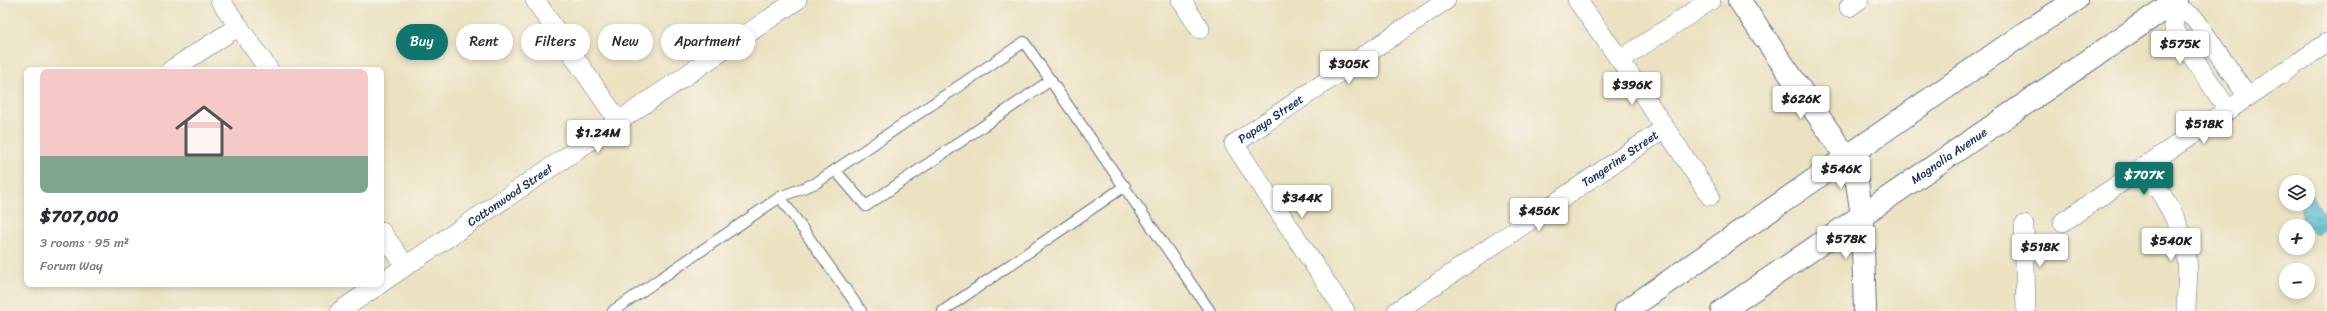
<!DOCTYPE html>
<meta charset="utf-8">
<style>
body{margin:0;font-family:Sriracha,sans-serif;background:#f2f2f3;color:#2b2b33;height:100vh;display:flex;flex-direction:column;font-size:15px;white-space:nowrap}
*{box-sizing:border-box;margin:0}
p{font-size:13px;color:#7c7c81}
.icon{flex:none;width:22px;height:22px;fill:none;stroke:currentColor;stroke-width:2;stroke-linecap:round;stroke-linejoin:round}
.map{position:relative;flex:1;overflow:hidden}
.details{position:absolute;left:24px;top:67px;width:360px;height:220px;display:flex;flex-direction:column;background:#fff;border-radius:8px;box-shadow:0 2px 6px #0003}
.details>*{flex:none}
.guide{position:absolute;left:396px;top:24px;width:380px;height:36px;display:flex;gap:8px}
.tools{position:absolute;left:2279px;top:175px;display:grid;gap:8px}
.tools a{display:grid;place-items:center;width:36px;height:36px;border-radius:50%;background:#fff;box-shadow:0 2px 6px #0003;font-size:20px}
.price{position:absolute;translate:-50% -34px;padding:0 9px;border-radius:4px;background:#fff;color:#222;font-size:13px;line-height:26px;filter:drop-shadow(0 1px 2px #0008)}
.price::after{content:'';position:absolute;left:50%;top:24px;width:12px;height:9px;margin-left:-6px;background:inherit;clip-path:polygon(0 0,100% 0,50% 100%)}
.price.on{background:#0f766e;color:#fff}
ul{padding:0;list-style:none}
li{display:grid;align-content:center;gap:8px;height:212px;padding:0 16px}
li+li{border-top:1px solid #e1e1e2}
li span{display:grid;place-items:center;height:124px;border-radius:8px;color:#555}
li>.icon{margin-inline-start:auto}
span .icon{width:72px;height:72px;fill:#fffc;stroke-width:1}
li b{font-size:17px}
.tag{padding:0 14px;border-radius:18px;background:#fff;box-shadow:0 2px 6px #0003;font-size:14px;line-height:36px}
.tag.on{background:#0f766e;color:#fff}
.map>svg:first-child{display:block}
.water{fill:url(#water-waves);stroke:#367596}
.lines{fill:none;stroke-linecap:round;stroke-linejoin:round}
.service-casing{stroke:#646e81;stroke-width:12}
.minor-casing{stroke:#646e81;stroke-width:20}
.secondary-casing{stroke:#646e81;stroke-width:24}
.primary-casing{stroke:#646e81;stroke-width:24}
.service{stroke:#fff;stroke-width:10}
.minor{stroke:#fff;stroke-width:19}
.secondary{stroke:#fff;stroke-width:22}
.primary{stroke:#fff;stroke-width:22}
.labels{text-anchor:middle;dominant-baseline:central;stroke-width:4;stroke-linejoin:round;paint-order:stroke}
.street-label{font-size:12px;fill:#1b2f5e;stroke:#f7f3e8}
</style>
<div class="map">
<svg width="2327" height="311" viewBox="0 0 2327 311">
<defs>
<pattern id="water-waves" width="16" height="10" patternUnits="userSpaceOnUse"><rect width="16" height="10" fill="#52bbcf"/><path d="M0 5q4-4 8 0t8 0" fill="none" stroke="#4398ab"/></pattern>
</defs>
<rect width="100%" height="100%" fill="#f7f3e8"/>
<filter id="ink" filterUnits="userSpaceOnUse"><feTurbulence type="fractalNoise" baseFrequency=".025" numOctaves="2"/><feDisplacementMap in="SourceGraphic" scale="8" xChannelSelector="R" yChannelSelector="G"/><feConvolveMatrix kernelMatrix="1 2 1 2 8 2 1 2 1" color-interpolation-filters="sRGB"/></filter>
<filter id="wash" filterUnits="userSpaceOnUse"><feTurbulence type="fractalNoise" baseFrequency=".012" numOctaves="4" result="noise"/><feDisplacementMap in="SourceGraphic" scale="16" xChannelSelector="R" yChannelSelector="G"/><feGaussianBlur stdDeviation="0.9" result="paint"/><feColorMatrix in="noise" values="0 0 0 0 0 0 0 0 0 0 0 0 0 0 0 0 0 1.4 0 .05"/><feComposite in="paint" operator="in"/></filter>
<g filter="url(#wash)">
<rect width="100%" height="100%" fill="#ebe2c1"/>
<polygon class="water" points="2309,191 2327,219 2327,227 2317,235 2301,218 2301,204 2308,204"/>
</g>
<g filter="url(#ink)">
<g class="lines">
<defs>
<g id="service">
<polyline points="835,170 866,206 1051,80"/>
<polyline points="780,197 816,183 1024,42 1210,311"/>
<polyline points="613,311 780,197 861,311"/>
<polyline points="943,311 1125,186"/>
</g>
<g id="minor">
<polyline points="220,0 269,70"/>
<polyline points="535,0 619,122"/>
<polyline points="1181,0 1200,29"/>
<polyline points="1577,0 1620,60 1710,196"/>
<polyline points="2172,3 2174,29 2228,110"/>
<polyline points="2172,3 2194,18 2248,97"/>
<polyline points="1849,7 1859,0"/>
<polyline points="1620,60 1711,0"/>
<polyline points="171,70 239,26"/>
<path d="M2144 167C2161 194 2181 221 2186 252 2190 271 2186 292 2186 311"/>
<polyline points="2063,222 2327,43"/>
<polyline points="2024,225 2026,311"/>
<polyline points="381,231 406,266"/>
<path id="s1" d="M381 283 797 0"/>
<polyline points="340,311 380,284"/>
<path id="s2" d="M1345 311 1234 144 1446 0"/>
<path id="s3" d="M1397 311 1665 128"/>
</g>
<polyline id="secondary" points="1739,0 1847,158 1857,183 1862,215 1865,311"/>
<g id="primary">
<polyline points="1626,311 2026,32 2076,0"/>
<path id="s4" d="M1722 311 2177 0"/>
</g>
</defs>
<use href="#service" class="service-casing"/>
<use href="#minor" class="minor-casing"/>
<use href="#secondary" class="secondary-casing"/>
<use href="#primary" class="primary-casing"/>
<use href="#service" class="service"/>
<use href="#minor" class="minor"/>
<use href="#secondary" class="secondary"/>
<use href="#primary" class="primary"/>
</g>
</g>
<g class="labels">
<g class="street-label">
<text stroke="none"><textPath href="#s2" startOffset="245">Papaya Street</textPath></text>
<text stroke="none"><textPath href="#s4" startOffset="275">Magnolia Avenue</textPath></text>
<text stroke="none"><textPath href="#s3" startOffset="270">Tangerine Street</textPath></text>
<text stroke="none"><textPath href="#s1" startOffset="156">Cottonwood Street</textPath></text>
</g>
</g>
</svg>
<div class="tools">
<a><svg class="icon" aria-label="layers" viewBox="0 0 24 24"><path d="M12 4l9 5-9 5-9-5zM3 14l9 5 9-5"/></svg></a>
<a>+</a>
<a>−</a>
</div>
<b class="price" style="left:2180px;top:65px">$575K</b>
<b class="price" style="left:1349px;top:85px">$305K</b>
<b class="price" style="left:1632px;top:106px">$396K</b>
<b class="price" style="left:1801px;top:120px">$626K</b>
<b class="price" style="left:2204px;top:145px">$518K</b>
<b class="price" style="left:598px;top:154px">$1.24M</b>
<b class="price" style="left:1841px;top:190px">$546K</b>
<b class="price on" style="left:2144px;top:196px">$707K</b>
<b class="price" style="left:1302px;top:219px">$344K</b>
<b class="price" style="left:1539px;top:232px">$456K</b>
<b class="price" style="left:1846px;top:260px">$578K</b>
<b class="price" style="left:2171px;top:262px">$540K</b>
<b class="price" style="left:2040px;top:268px">$518K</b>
<div class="guide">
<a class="tag on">Buy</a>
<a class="tag">Rent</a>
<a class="tag">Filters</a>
<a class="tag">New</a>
<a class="tag">Apartment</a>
</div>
<section class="details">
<ul>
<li><span style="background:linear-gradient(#f6c9c9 70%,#7fa58c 0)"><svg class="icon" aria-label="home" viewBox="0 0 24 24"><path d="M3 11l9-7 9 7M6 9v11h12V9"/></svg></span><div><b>$707,000</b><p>3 rooms · 95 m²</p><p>Forum Way</p></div></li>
</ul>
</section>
</div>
